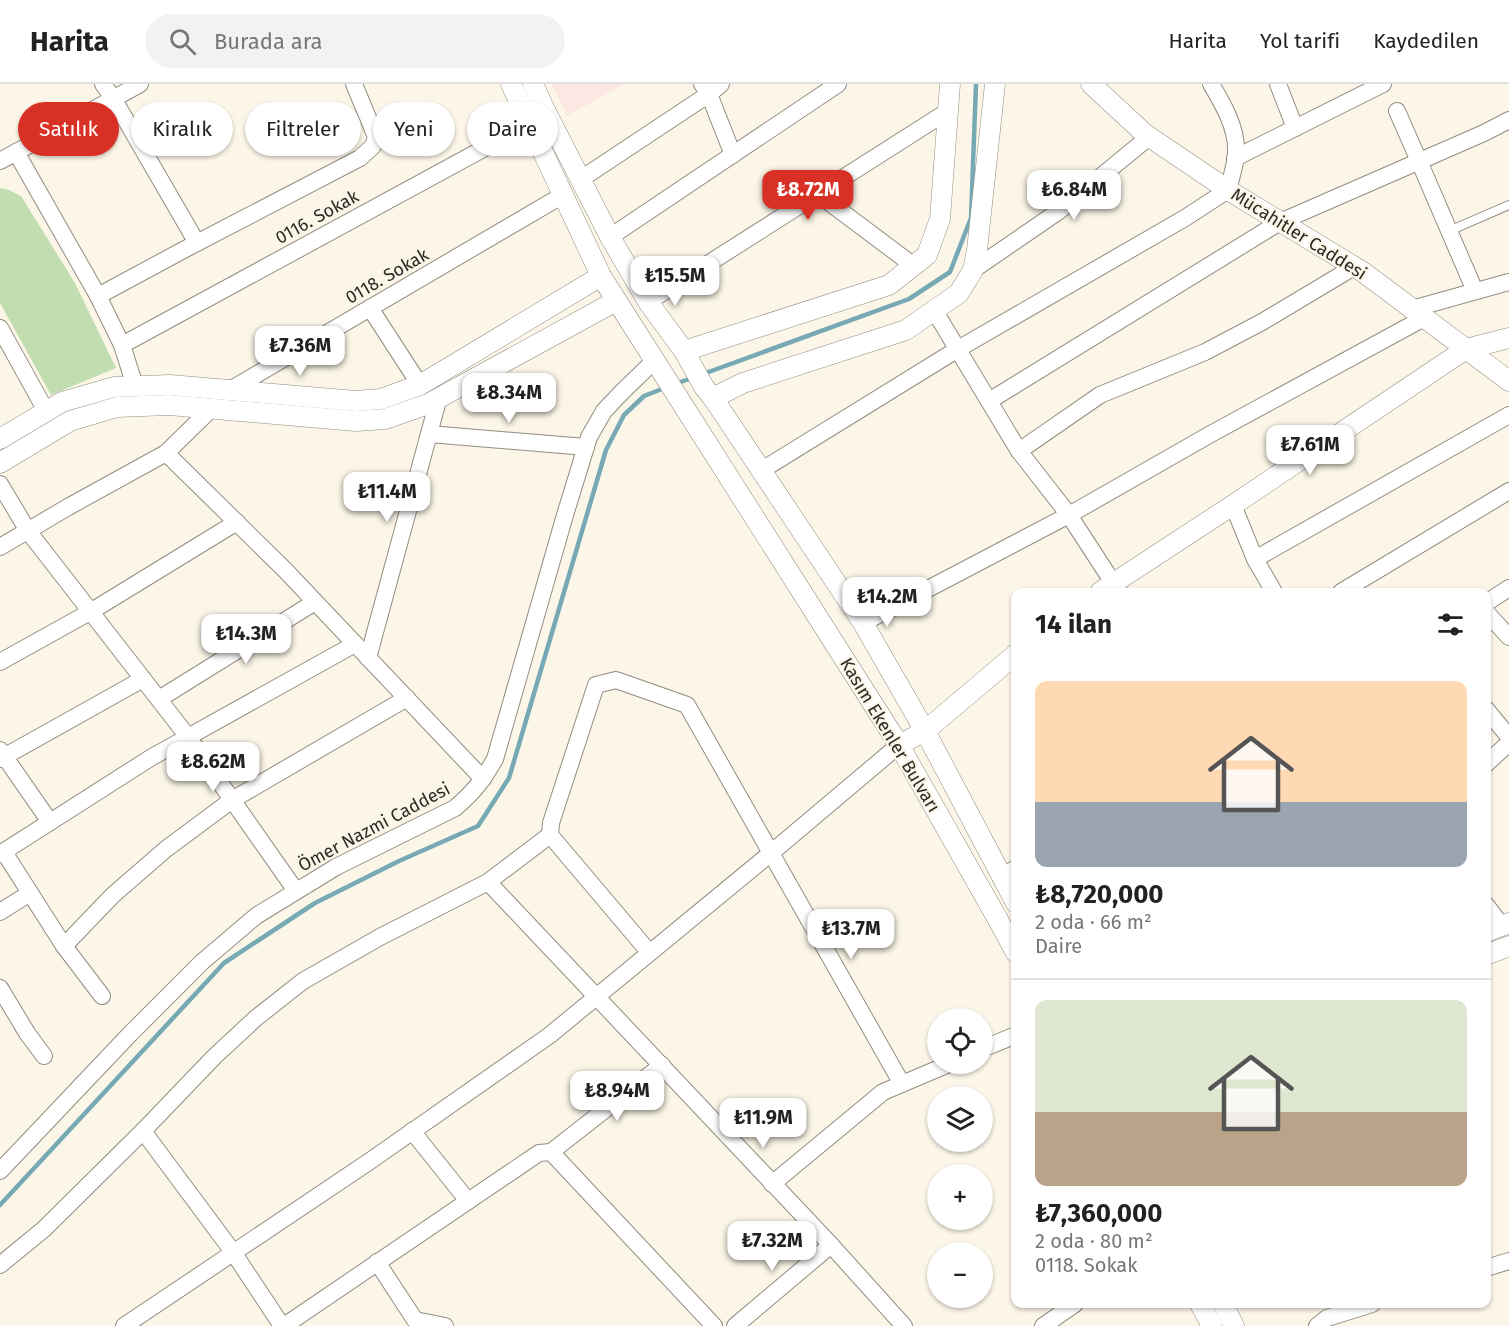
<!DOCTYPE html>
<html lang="tr">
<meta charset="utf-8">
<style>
body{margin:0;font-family:"Fira Sans",sans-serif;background:#f2f2f2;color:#222;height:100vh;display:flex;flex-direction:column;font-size:22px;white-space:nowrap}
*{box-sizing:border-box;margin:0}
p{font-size:20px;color:#767676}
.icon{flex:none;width:33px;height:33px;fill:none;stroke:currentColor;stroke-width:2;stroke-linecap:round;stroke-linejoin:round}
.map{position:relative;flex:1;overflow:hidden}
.details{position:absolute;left:1011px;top:504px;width:480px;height:720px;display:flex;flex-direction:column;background:#fff;border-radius:12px;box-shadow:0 2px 4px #0004}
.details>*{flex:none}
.banner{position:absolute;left:18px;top:18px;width:570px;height:54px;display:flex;gap:12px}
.buttons{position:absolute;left:927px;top:924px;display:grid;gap:12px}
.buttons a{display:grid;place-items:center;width:66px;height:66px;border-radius:50%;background:#fff;box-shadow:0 2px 4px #0004;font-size:30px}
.price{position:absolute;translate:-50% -51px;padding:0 14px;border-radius:12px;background:#fff;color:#222;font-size:20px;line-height:39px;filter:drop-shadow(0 2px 3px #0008)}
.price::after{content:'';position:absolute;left:50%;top:36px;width:18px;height:14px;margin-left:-9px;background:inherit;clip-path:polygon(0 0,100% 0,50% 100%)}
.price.on{background:#d93025;color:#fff}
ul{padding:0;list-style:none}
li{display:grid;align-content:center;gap:12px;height:318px;padding:0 24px}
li+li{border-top:2px solid #e0e0e0}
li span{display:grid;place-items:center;height:186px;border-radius:12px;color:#555}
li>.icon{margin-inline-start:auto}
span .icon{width:108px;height:108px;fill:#fffc;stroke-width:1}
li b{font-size:26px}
h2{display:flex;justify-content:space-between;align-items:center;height:72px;padding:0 24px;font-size:26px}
.pill{padding:0 21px;border-radius:27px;background:#fff;box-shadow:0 2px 4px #0004;font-size:21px;line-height:54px}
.pill.on{background:#d93025;color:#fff}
header{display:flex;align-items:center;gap:36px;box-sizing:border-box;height:84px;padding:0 30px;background:#fff;border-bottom:2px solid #e0e0e0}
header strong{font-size:28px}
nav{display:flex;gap:33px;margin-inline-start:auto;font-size:21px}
.search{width:420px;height:54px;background:#f2f2f2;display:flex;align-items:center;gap:15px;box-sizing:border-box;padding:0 21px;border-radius:33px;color:#767676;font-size:22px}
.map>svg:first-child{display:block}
.education{fill:#fce7e2}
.green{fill:#c2deb1}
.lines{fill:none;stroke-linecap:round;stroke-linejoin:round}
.stream{stroke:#76a9b4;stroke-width:4.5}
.service-casing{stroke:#928d80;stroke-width:10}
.minor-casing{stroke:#928d80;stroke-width:18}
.tertiary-casing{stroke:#928d80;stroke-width:21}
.service{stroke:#fff;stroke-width:8}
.minor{stroke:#fff;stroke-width:16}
.tertiary{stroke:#fff;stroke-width:20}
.labels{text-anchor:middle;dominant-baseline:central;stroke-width:4.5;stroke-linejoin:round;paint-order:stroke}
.street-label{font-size:18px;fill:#2d2b26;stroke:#fcf6e8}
</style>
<header>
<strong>Harita</strong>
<div class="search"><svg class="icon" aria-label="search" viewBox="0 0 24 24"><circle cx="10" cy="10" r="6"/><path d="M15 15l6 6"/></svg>Burada ara</div>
<nav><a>Harita</a><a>Yol tarifi</a><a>Kaydedilen</a></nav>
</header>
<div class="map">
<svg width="1509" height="1242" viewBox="0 0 1509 1242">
<rect width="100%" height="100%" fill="#fcf6e8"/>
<polygon class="education" points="552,0 624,0 567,32"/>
<polygon class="green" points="0,104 9,106 21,112 75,199 116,284 51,311 0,219"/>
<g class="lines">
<g class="stream">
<polyline points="703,290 909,215 950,188 971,134 976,0"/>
<polyline points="675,300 692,294"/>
<polyline points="0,1121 224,879 315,819 399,777 478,742 509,694 606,366 624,331 644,312 667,303"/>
</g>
<defs>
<polyline id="service" points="1449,147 1509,121"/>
<g id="minor">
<polyline points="103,0 113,14 197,159"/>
<polyline points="702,0 709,10 733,71"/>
<polyline points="1278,0 1295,44"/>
<polyline points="1397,27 1419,77 1475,207"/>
<polyline points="16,68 98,212 122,261 135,302"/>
<polyline points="1235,74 1383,0"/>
<polyline points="0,77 140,0"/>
<polyline points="581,95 709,10 721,0"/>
<polyline points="818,110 914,182"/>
<polyline points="610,153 838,0"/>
<polyline points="973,186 1059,127 1149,53"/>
<polyline points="98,212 189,163 360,74 373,62 376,53 354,0"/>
<polyline points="648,218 948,27"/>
<polyline points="370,224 420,301"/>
<polyline points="1412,225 1509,198"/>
<polyline points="934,226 1019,367 1069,431 1119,508"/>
<polyline points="0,244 46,327"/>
<polyline points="122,261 529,40"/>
<polyline points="230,306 563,111"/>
<polyline points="989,317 1280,138 1484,49 1509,36"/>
<polyline points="429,350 586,363"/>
<polyline points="1019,367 1100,311 1205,268 1262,238 1354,183"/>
<polyline points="166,369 286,487 483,695"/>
<path d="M762 386 958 265 1185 134 1228 106C1231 93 1236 81 1236 68 1237 44 1223 20 1211 0"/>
<polyline points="0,400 28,447 188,653 296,807"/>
<polyline points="1233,421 1255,475 1274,508"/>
<polyline points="0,463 68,423 166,369 211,325"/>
<polyline points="1255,475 1509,331"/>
<polyline points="1341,508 1509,407"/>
<polyline points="1486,519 1509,504"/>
<polyline points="1486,528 1509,553"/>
<polyline points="863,539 1069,431 1209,351 1424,234"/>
<polyline points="368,574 439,313"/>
<polyline points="0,578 90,528 237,438"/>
<polyline points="159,615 315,518"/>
<polyline points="1486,625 1509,653"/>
<polyline points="0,666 50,738"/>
<polyline points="0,675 143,595"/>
<polyline points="1486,680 1509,659"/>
<polyline points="4,768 64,862 102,912"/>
<polyline points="0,770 152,673 355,560"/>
<polyline points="1001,794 1016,784"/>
<polyline points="488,798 831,1161 904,1242"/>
<polyline points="1486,821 1502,842"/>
<polyline points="0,828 30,809"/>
<polyline points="64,862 113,811 166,765 232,716 407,614"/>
<polyline points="649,868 550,751 551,739 596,601 616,596 687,621 902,1000"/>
<polyline points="0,904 27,949 44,972"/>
<polyline points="982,965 1016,951"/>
<polyline points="143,1047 233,1168 282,1242"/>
<polyline points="412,1047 468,1117"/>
<polyline points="551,1068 662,981"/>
<path d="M0 1087 130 950 202 878 256 832 336 783 455 724C473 709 483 696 495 675L565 431 589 353 604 327 622 308 654 277"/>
<polyline points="772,1100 883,1008 949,980"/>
<polyline points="377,1178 415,1236 445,1242"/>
<polyline points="0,1181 44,1145 143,1047 214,973 256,934 303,897 380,853 488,798 550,751"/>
<polyline points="1486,1184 1509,1177"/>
<polyline points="124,1242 370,1077 550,951 771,769 899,661"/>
<polyline points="284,1242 539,1069 551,1068 714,1242"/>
<polyline points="735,1242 831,1161"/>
<polyline points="1043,1242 1075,1220"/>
<polyline points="1317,1242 1327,1234 1372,1220"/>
</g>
<g id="tertiary">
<polyline points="511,0 601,192 899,661 996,832 1016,869"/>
<polyline points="533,0 544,24 610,153 648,218 684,267 704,303 713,314 863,539 925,647 1016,819"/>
<polyline points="1091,0 1145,50 1228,106 1363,188 1509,297"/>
<polyline points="684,267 889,201 927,171 940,135 950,0"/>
<polyline points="713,314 743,299 906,246 959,209 973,186 977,166 995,0"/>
<polyline points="0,355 62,318 114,303 170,301 356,317 381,315 420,301 601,192"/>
<polyline points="0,379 70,337 117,323 169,321 356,337 385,335 428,320 616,217"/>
<polyline points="1100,508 1233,421 1466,265 1509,254"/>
<polyline points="899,661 925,647 1016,570"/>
<polyline points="1486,848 1509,839"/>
<polyline points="1486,871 1509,862"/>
<polyline points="1200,1220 1212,1242"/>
<polyline points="1223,1220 1234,1242"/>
</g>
</defs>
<use href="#service" class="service-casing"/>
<use href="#minor" class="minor-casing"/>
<use href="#tertiary" class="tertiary-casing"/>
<use href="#service" class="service"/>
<use href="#minor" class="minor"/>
<use href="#tertiary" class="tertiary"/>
</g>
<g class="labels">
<g class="street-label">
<text transform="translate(317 133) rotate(-29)">0116. Sokak</text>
<text transform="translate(1299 150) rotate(32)">Mücahitler Caddesi</text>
<text transform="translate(387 192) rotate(-30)">0118. Sokak</text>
<text transform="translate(890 651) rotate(59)">Kasım Ekenler Bulvarı</text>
<text transform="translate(374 743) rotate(-28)">Ömer Nazmi Caddesi</text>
</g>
</g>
</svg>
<div class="buttons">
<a><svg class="icon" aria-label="locate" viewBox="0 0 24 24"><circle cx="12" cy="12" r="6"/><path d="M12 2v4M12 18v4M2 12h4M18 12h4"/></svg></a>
<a><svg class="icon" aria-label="layers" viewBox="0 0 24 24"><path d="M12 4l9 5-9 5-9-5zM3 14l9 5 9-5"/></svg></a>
<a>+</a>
<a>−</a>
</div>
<b class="price on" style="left:808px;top:137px">₺8.72M</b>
<b class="price" style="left:1074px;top:137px">₺6.84M</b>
<b class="price" style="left:675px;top:223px">₺15.5M</b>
<b class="price" style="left:300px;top:293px">₺7.36M</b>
<b class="price" style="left:509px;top:340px">₺8.34M</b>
<b class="price" style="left:1310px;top:392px">₺7.61M</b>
<b class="price" style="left:387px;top:439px">₺11.4M</b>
<b class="price" style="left:887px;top:544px">₺14.2M</b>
<b class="price" style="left:246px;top:581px">₺14.3M</b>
<b class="price" style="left:213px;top:709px">₺8.62M</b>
<b class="price" style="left:851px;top:876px">₺13.7M</b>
<b class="price" style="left:617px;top:1038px">₺8.94M</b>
<b class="price" style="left:763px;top:1065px">₺11.9M</b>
<b class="price" style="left:772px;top:1188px">₺7.32M</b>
<div class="banner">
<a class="pill on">Satılık</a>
<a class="pill">Kiralık</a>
<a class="pill">Filtreler</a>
<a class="pill">Yeni</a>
<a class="pill">Daire</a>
</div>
<section class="details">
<h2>14 ilan<svg class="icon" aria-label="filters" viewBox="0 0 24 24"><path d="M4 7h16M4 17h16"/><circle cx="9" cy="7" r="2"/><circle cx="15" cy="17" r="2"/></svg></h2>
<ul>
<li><span style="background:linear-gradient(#ffd9b3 65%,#9aa5b1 0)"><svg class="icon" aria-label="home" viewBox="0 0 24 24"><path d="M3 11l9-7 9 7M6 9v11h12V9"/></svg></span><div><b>₺8,720,000</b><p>2 oda · 66 m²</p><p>Daire</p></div></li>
<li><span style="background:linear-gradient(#dfe7d0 60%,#b9a48a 0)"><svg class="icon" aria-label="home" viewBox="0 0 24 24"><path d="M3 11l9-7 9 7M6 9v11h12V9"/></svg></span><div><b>₺7,360,000</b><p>2 oda · 80 m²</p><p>0118. Sokak</p></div></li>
</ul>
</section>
</div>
